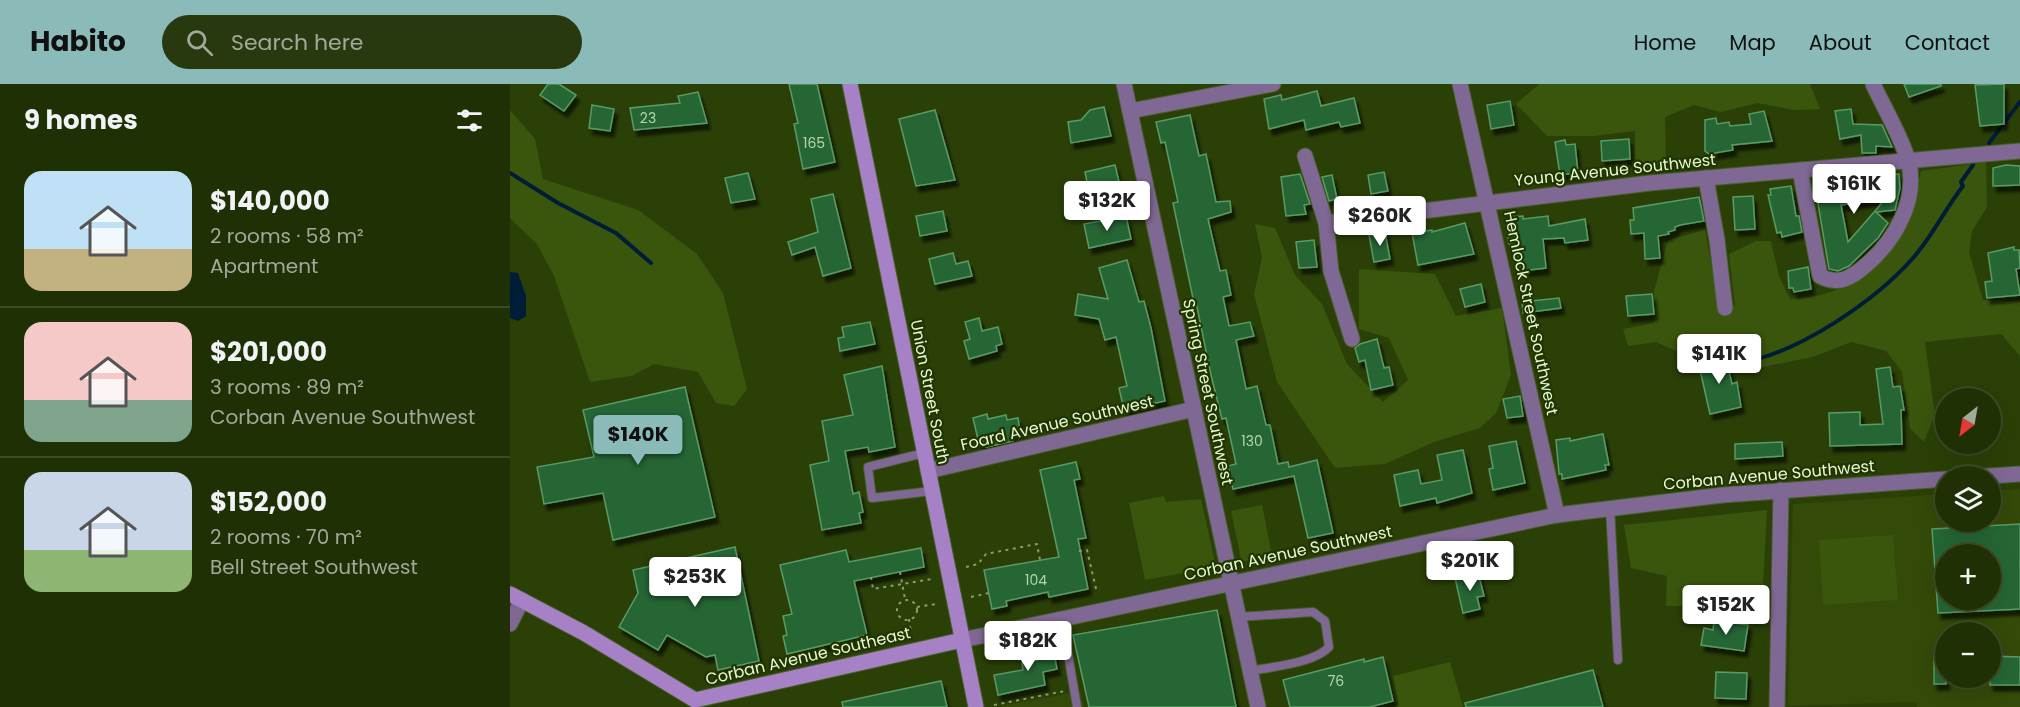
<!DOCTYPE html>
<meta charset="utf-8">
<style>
body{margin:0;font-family:Poppins,sans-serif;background:#28380f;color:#f1f3f6;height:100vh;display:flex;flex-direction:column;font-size:22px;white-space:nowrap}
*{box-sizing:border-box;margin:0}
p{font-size:20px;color:#a2a99a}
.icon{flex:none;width:33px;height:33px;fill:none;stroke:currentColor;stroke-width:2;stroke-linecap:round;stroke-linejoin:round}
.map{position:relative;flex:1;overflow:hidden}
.details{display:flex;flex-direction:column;background:#203005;width:510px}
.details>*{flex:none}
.needle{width:39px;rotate:211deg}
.buttons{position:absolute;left:1425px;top:304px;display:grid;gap:12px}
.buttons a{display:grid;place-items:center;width:66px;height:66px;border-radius:50%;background:#203005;box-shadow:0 6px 24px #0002,0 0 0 2px #3d4b27;font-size:30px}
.price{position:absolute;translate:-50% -51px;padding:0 14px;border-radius:6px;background:#fff;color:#222;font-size:20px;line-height:39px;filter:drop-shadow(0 2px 3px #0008)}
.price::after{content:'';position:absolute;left:50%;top:36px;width:18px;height:14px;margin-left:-9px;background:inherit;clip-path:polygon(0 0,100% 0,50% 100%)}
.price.active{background:#8bbbb9;color:#111}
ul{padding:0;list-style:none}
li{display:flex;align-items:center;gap:18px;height:150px;padding:0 24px}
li+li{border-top:2px solid #3d4b27}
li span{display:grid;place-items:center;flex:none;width:168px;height:120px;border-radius:18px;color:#555}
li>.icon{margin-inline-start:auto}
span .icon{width:72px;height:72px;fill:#fffc;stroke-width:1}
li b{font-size:26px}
h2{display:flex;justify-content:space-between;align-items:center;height:72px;padding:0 24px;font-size:26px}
header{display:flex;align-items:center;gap:36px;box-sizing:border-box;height:84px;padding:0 30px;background:#8bbbb9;color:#111}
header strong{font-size:28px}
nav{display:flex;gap:33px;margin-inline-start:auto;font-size:21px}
.search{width:420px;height:54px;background:#28380f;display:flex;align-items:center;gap:15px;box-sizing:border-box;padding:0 21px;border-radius:33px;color:#a2a99a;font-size:22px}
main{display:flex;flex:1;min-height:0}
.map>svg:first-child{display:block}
.built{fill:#334a09;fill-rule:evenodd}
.green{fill:#3a550c}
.water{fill:#001d37}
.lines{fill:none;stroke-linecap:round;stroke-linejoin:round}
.stream{stroke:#001d37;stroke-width:4}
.building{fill:#256634;stroke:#5a9b65;stroke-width:1.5;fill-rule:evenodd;filter:url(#shadow)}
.service-casing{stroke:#495e28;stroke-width:10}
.minor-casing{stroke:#495e28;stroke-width:17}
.tertiary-casing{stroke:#495e28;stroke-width:17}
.secondary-casing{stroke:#495e28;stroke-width:17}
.path{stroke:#889c6c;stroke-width:2;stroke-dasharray:3 4.5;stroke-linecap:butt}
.service{stroke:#7f6893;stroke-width:8}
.minor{stroke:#7f6893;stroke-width:15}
.tertiary{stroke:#7f6893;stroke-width:15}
.secondary{stroke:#a681c6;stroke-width:15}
.labels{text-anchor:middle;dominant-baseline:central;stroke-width:4.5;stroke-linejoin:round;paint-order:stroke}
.number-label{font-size:14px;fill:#b6d4ac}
.street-label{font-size:16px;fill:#e7f9d4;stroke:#213500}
</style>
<header>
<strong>Habito</strong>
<div class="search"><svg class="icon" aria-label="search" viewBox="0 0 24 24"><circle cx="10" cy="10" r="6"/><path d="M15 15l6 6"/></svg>Search here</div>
<nav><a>Home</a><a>Map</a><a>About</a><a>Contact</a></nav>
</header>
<main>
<section class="details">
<h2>9 homes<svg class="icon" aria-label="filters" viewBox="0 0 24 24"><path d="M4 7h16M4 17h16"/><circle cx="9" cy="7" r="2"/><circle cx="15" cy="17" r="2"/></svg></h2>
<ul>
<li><span style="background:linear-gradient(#bfe0f5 65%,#c2b280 0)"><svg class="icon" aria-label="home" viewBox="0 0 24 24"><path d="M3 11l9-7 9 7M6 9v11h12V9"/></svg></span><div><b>$140,000</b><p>2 rooms · 58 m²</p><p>Apartment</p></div></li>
<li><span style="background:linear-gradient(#f6c9c9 65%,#7fa58c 0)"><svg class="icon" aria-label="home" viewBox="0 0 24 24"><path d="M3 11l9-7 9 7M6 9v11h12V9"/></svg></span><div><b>$201,000</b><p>3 rooms · 89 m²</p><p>Corban Avenue Southwest</p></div></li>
<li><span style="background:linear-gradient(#c9d6e8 65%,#8fb573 0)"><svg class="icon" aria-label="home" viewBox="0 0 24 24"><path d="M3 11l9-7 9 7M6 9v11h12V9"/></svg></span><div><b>$152,000</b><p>2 rooms · 70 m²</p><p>Bell Street Southwest</p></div></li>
</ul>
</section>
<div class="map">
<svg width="1510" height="623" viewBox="0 0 1510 623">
<defs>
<filter id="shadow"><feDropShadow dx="3.5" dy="6" stdDeviation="1.5" flood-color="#0009"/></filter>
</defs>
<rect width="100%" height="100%" fill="#2b4007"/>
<g class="built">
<path d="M1510 405V623H1407L1406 618 1278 622 1283 420 1435 410 1436 438H1480L1481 407ZM1436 471H1480V516H1436ZM1436 549H1480V594H1436Z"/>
<polygon points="570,607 574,623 488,623"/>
</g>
<g class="green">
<polygon points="1029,0 1300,0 1310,25 1284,26 1247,19 1211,28 1184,21 1155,33 1156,83 1125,87 1125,47 1083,52 1037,52 1006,20"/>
<polygon points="0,26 25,55 33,95 128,126 187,170 213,209 237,305 224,322 206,319 188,288 144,280 122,292 80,298 44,192 27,160 0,134"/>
<path d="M1476 78 1477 123 1462 147 1459 168 1473 216 1510 217V272L1491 250 1415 258 1425 331 1414 358 1400 344 1392 288 1376 267 1341 258 1303 273 1243 285H1226L1219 265 1180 273 1146 258 1118 262 1113 245 1144 239V207L1158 156 1195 146 1210 227 1225 221 1219 170 1246 157H1261L1269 192 1280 215C1335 214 1384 180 1402 127 1406 115 1408 100 1411 87Z"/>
<polygon points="745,140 765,144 785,191 812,220 837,280 873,318 898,296 879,254 849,245 849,185 925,190 946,232 992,224 1001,291 986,329 970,344 924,358 875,380 825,384 767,298 744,210 752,174"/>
<polygon points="654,412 656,418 691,415 706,483 635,496 619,419"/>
<polygon points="752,421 762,471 735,477 731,475 721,427"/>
<polygon points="1257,426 1252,522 1214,508 1200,511 1184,522 1156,522 1157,492 1121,484 1114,441"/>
<polygon points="1383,451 1388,516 1313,521 1309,456"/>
<polygon points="940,578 953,623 882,623 889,621 883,592"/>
</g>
<polygon class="water" points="0,188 8,189 16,212 16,232 8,237 0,234"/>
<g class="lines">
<g class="stream">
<polyline points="1479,59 1510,18"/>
<polyline points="0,89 48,119 106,149 141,179"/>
<path d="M1233 278C1289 269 1366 216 1403 174 1422 153 1435 125 1453 102L1451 98 1463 81"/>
</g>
</g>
<g class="building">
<polygon points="38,0 49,0 66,11 54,27 30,11"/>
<polygon points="279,0 307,0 325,78 293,85 284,40 288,39"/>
<polygon points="1394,0 1431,0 1431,2 1399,13"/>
<polygon points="1494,0 1494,40 1470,42 1465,1"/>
<polygon points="807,7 811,22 844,14 850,39 831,43 829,38 796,46 794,36 759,45 754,15 771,11 772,16"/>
<polygon points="188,8 197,39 124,46 120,24 170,19 168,12"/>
<polygon points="1000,17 1004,41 981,45 977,21"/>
<polygon points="82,21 104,25 100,47 79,44"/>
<polygon points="594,23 601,52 561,59 558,38 571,36 580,26"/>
<polygon points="1341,25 1343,40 1372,41 1382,63 1366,62 1366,69 1352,69 1351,51 1330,55 1325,27"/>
<polygon points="425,26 445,96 406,102 389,35"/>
<polygon points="1254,27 1262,57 1222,61 1223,66 1199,70 1195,67 1195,36 1206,34 1207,40 1219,38 1220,42 1241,40 1239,30"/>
<polygon points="680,31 689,72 696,70 706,118 720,117 721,128 698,135 710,187 716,186 721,211 713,213 719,242 740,238 744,252 726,256 736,305 747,302 756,341 760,341 768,380 778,378 779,383 807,376 823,449 798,454 784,392 723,405 718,382 726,380 716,334 712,335 701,291 686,218 684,219 663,119 668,118 655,58 651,59 646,38"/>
<polygon points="1119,55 1120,75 1092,77 1091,57"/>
<polygon points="1055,56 1056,61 1065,60 1068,89 1050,91 1045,58"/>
<polygon points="605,81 610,102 579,108 575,88"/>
<polygon points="1496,81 1510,82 1510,101 1483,102 1483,84"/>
<polygon points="874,88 878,107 861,110 858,91"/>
<polygon points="238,89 245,115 221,119 215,94"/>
<polygon points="790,90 800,120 794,121 796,130 776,132 771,93"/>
<path d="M1389 90 1390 104 1385 126 1366 128 1378 139 1368 154 1339 182 1328 187 1319 185 1304 96 1333 93 1334 96H1341ZM1376 114 1365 127 1338 158 1331 121Z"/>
<polygon points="822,91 827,115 819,117 812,93"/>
<polygon points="1281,102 1286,132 1289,132 1292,148 1272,153 1271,148 1267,149 1258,111 1261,111 1260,105"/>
<polygon points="323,110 341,184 313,192 305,163 282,171 278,158 308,148 301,115"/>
<polygon points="1243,112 1245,145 1225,146 1223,113"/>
<polygon points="1189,113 1194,137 1170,141 1165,143 1165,146 1158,148 1159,150 1148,152 1150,174 1135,175 1134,149 1121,150 1120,136 1124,136 1123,124"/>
<polygon points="433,127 437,147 410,152 406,132"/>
<polygon points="616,132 621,155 579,164 574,140"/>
<polygon points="1013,132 1013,135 1038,132 1039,142 1075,135 1078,156 1055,159 1054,154 1033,155 1036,184 1011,187 1011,185 1007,185 1005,162 999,160 996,137 1000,137 999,133"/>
<polygon points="955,139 964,170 908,181 902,149 922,146 922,148"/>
<polygon points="875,148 880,175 864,178 859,151"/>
<polygon points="804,156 807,183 789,184 786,158"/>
<polygon points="1504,163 1504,166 1509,166 1510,184 1506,185 1510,211 1477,214 1475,198 1482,197 1478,169"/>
<polygon points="443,169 446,180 458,177 462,192 425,200 419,175"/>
<polygon points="617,176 629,218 634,217 641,244 655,317 614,326 609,304 617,302 606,253 595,256 589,235 565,231 568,210 598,215 589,184"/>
<polygon points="1298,183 1301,205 1284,208 1283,204 1279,204 1278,187"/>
<polygon points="971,200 975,218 955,223 950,205"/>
<polygon points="1142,210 1144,230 1118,232 1116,212"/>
<polygon points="1049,214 1051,224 1013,229 1012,218"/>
<polygon points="469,234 472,247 488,243 492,260 486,262 487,267 459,275 454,257 460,255 455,238"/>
<polygon points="360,238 365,260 330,267 328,254 334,253 332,243"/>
<polygon points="867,255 874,284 879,283 883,301 861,306 855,276 849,278 845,264 850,260"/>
<polygon points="1215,271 1222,300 1227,298 1231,323 1200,330 1188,277"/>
<polygon points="372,282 385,363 359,368 358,363 335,367 343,410 349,408 353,428 349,429 351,439 312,446 300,381 319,377 312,337 343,331 334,291"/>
<polygon points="1380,283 1383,303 1390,302 1394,326 1391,326 1392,360 1320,362 1319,329 1350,328 1350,341 1373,340 1366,285"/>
<polygon points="175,303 205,433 103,456 93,409 34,420 27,383 84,373 73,326"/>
<polygon points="1010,312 1013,332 997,334 993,315"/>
<polygon points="477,330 478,335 496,331 497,336 508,334 510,347 501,349 503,357 476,363 475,359 469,360 463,334"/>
<polygon points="1093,350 1099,381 1095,381 1096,386 1052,395 1052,390 1049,390 1046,356 1060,354 1060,357"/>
<polygon points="1006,357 1015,399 983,406 979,385 983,384 979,362"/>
<polygon points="1272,358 1273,372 1225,375 1225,360"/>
<polygon points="953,366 962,409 927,419 926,414 890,422 884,391 908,386 911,400 932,396 927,371"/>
<polygon points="566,378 570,395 564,396 576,454 568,455 578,505 539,513 538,508 496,517 497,522 482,525 474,486 549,473 530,386"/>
<path d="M1510 440V525L1428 529 1422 445ZM1436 471H1480V516H1436Z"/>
<polygon points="225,463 249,577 208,586 205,571 196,573 157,551 148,566 109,543 128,509 123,486"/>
<polygon points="411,464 414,483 344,497 357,551 277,570 273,552 277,551 273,532 282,530 270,481 336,466 339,478"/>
<polygon points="968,488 974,512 967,513 970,525 953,529 945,494"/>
<polygon points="707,526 726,623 579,623 563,551"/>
<polygon points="1204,536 1238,541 1234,567 1191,561 1194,544 1203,546"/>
<polygon points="542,559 547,585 533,588 535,601 488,611 484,591 513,586 512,579 528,576 525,562"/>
<rect x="1424" y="571" width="12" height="29"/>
<polygon points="1480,572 1510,573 1510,601 1480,601"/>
<polygon points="873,573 883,617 860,623 780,623 773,596 854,575 854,578"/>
<polygon points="1083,586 1093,623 956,623 955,619"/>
<polygon points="1206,588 1237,589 1236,615 1205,614"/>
<polygon points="431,597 437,623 333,623 332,618"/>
</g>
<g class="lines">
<defs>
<g id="service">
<polyline points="414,369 358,383 362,414 422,407"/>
<polyline points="1100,423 1108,576"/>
<path d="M728 533 803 528 815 537 819 563C805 579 761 583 740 587"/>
<polyline points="552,535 567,623"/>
</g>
<g id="minor">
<polyline points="950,0 1047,431"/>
<polyline points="620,27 763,0"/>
<polyline points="795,72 816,139 821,187 842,255"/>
<path d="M1290 86 1310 192C1328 202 1341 194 1355 182 1385 157 1409 115 1398 76 1390 50 1374 24 1363 0"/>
<polyline points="1196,94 1207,156 1215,224"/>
<polyline points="816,139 1140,99 1510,67"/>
<polyline points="418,387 684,325"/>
<polyline points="0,540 12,516"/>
<polyline points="1267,623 1271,406"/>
</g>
<g id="tertiary">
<polyline points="614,0 748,623"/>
<polyline points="1464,393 1510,390"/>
<polyline points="452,556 1047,431 1213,411 1436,395"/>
</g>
<g id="secondary">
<polyline points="340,0 466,623"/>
<polyline points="0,510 74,549 185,616 452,556"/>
</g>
</defs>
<use href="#service" class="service-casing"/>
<use href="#minor" class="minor-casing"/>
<use href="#tertiary" class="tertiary-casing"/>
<use href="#secondary" class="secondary-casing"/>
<g class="path">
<polyline points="569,467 577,466 587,509"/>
<polyline points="456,483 468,480 476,470 527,460 530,476"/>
<polyline points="390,488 395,515"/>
<polyline points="361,493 363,505 422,495"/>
<polyline points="461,513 479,509"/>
<circle cx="397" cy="526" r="10"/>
<polyline points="407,523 426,520"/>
<polyline points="399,535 401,549"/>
<polyline points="484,621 555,607"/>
</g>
<use href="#service" class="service"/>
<use href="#minor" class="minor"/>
<use href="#tertiary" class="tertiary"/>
<use href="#secondary" class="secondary"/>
</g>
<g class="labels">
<g class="number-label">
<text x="138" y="34">23</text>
<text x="304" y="59">165</text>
<text x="742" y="357">130</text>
<text x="526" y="496">104</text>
<text x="826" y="597">76</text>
</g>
<g class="street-label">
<text transform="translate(1105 86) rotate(-6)">Young Avenue Southwest</text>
<text transform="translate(1021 229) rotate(78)">Hemlock Street Southwest</text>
<text transform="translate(420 308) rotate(79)">Union Street South</text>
<text transform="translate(698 308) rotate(78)">Spring Street Southwest</text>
<text transform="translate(547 339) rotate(-13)">Foard Avenue Southwest</text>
<text transform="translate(1259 391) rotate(-5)">Corban Avenue Southwest</text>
<text transform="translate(778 469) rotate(-12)">Corban Avenue Southwest</text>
<text transform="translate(298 572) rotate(-13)">Corban Avenue Southeast</text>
</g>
</g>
</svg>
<div class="buttons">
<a><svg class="needle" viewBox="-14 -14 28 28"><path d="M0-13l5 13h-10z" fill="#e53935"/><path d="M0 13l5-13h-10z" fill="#a2a99a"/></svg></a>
<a><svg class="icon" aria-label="layers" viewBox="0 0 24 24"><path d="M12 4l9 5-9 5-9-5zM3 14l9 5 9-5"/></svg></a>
<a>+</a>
<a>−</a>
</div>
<b class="price" style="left:1344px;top:131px">$161K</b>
<b class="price" style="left:597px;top:148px">$132K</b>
<b class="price" style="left:870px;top:163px">$260K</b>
<b class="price" style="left:1209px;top:301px">$141K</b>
<b class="price active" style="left:128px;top:382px">$140K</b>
<b class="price" style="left:960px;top:508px">$201K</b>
<b class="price" style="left:185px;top:524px">$253K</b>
<b class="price" style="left:1216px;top:552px">$152K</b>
<b class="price" style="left:518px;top:588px">$182K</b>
</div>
</main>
